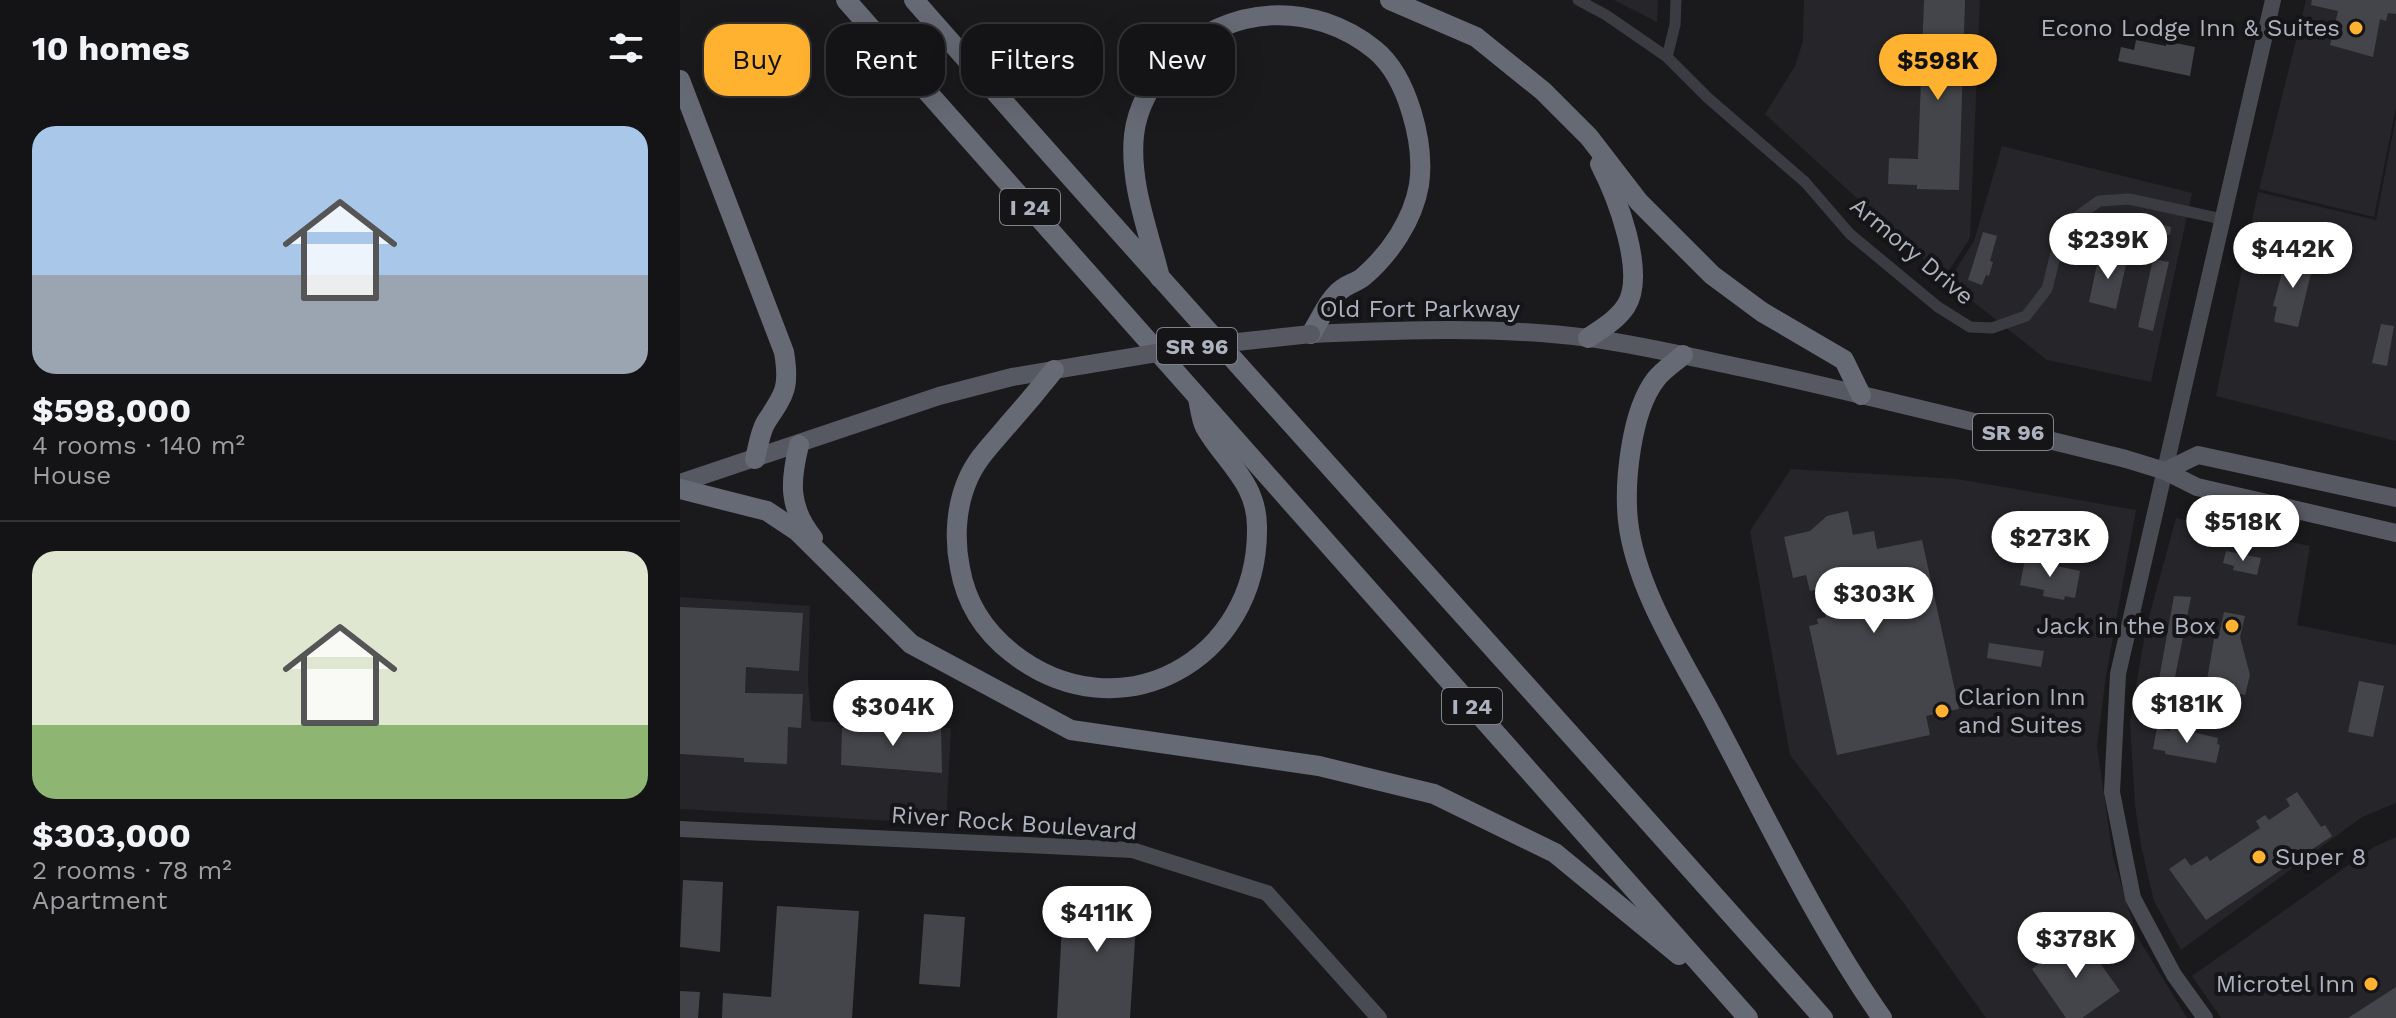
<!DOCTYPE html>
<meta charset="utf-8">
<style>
body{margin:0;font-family:"Work Sans",sans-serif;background:#212123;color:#f1f3f6;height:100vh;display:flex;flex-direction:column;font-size:30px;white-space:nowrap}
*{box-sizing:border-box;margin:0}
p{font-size:26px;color:#9d9ea1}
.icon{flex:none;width:44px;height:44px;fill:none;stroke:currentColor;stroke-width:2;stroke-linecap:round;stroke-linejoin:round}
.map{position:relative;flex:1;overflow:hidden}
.details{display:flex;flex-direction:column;background:#141416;width:680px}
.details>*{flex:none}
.hud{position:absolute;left:24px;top:24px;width:760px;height:72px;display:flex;gap:16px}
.price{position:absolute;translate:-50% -68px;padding:0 18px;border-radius:28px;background:#fff;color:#222;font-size:26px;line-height:52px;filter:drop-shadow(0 2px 4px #0008)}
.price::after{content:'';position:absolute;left:50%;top:48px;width:24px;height:18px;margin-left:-12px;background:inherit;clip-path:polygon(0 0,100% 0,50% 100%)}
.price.current{background:#ffb230;color:#111}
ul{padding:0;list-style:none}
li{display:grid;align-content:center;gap:16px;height:424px;padding:0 32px}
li+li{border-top:2px solid #333335}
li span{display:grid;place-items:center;height:248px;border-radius:24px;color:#555}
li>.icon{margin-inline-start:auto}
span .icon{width:144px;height:144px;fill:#fffc;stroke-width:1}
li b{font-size:34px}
h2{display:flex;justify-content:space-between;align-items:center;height:96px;padding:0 32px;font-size:34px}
.chip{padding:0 28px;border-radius:24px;background:#141416;box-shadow:0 8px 32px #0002,0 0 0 2px #333335;font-size:28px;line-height:72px}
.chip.current{background:#ffb230;color:#111}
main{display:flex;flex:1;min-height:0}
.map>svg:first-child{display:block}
.built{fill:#26262a}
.building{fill:#44454a}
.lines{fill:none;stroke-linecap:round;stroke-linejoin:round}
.street{stroke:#3b3c42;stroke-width:11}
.secondary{stroke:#494b53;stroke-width:16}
.primary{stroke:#565962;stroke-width:18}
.highway{stroke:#666a74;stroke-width:20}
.primary-bridge{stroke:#565962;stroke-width:18}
.poi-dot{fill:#ffb230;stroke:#151518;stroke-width:3}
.labels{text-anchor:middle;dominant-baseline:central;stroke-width:8;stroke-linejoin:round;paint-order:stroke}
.shield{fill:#151518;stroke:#7f838c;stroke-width:2}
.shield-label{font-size:22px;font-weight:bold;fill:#acb2be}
.poi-label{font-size:24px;fill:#acb2be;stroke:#151518;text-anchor:end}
.street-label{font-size:24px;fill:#acb2be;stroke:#151518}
</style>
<main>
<section class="details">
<h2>10 homes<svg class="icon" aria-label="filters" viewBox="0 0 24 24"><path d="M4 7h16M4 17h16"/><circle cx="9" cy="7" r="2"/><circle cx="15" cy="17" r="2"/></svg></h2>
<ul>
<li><span style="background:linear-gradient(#a9c7e8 60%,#9aa5b1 0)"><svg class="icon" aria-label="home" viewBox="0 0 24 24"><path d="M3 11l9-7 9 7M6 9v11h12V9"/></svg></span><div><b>$598,000</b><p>4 rooms · 140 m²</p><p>House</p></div></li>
<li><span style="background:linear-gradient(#dfe7d0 70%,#8fb573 0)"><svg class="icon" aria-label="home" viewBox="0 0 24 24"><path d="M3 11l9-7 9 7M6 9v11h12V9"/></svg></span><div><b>$303,000</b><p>2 rooms · 78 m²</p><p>Apartment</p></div></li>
</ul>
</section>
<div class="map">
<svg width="1716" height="1018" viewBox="0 0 1716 1018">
<rect width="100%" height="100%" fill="#1a1a1d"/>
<g class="built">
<polygon points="934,0 978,0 977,22"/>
<polygon points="1124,0 1300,0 1290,238 1264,278 1085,114 1115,66 1123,41"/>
<polygon points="1626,0 1716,0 1716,107 1694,217 1579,189"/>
<polygon points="1716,117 1716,441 1536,396 1578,192 1696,220"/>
<polygon points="1322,146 1512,193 1471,382 1367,360 1268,282 1294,241"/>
<polygon points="1111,469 1277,479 1456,510 1426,676 1417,746 1433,857 1457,936 1507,1018 1306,1018 1226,906 1110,755 1070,531"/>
<polygon points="1496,518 1630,546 1617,625 1716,645 1716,803 1682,817 1501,950 1474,901 1461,846 1455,805 1450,722 1466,628"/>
<polygon points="0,597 130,606 128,680 131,721 271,728 266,824 0,809"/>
<polygon points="1716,837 1716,1018 1541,1018 1512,976 1694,847"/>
</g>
<g class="building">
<polygon points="1244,0 1285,0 1279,190 1237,189 1237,185 1208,184 1209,158 1238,159"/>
<polygon points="1632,0 1716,0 1716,14 1708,13 1706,21 1700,19 1693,57 1650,45 1658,11 1631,5"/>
<polygon points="1456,40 1486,46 1486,41 1515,47 1510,76 1438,61 1441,47 1454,50"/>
<polygon points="1445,215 1491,227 1490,235 1466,232 1464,235 1442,230"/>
<polygon points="1303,232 1317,236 1310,261 1313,262 1309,276 1306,275 1302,285 1288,280"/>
<polygon points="1607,254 1634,261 1618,327 1595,322 1594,320 1597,307 1593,306"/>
<polygon points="1419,255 1447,260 1436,309 1409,302"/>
<polygon points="1473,259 1489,262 1473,331 1458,327"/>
<polygon points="1701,324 1714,326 1707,366 1692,363"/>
<polygon points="1168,511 1173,535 1194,531 1197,549 1242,540 1279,709 1246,716 1250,735 1157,755 1129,626 1138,624 1137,619 1146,617 1140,589 1130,591 1126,575 1113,578 1104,537 1130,531 1147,516"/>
<polygon points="1546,551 1581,558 1577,575 1553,570 1554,566 1543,563"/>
<polygon points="1345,559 1400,571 1395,598 1385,596 1384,600 1363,596 1364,590 1340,585"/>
<polygon points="1494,596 1511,597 1493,687 1478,685"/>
<polygon points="0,607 123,613 119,671 66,667 65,693 123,694 121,728 108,727 107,764 64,762 64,758 0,754"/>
<polygon points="1544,612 1565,616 1560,637 1570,675 1565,695 1526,686 1534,639 1538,639"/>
<polygon points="1309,643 1364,651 1361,667 1307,658"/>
<polygon points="1679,681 1704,686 1693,737 1668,732"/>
<polygon points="207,726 261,728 262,773 161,765 162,728 207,729"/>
<polygon points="1491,727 1538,738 1537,744 1540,745 1536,763 1485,754 1485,751 1473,749 1477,728 1490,731"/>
<polygon points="1617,792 1641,827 1645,825 1652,836 1526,920 1489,869 1505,858 1511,866 1527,856 1530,861 1580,828 1576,821 1585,815 1589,820 1610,806 1606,799"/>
<polygon points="3,880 43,882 40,952 0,947"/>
<polygon points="384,888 458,894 450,1018 377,1018"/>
<polygon points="97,906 179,911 172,1018 42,1018 43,993 91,997"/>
<polygon points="244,914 285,917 280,987 239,984"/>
<polygon points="1400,935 1440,991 1402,1018 1386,1018 1352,969"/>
<polygon points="1716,987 1716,1018 1668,1018"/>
<polygon points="0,991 20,992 18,1018 0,1018"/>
</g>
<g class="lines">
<g class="street">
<polyline points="898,0 926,15 987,57 1028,98 1125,182 1170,234 1258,307 1290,327 1312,328 1346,316 1367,289 1379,241 1394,219 1419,201 1449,199 1542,219"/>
<polyline points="987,57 995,25 996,0"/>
</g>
<g class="secondary">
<polyline points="0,829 452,850 587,893 699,1018"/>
<polyline points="1525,1018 1494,975 1453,898 1432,792 1438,674 1593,0"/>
</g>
<g class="primary">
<path d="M631 334C724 330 816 326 909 338 969 346 1027 361 1087 373 1207 400 1326 430 1446 459L1485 471 1517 487 1716 533"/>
<polyline points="1485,471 1518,455 1716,498"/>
<polyline points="0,483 259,396 332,377 404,365"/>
</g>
<g class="highway">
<polyline points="166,0 1068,1018"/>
<path d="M234 0C534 342 842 677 1143 1018"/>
<polyline points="710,0 796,37 863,91 909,137 959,202 1032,275 1082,312 1164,360 1181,395"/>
<path d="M0 80 104 352C110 387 105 394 86 422 80 432 78 447 75 459"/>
<path d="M480 278C469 232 449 184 454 135 457 108 472 80 492 61 548 4 633 0 695 50 728 77 745 144 739 185 733 220 710 254 683 277 677 282 668 284 662 289 649 298 640 320 631 334"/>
<path d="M908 338C921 329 937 320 946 306 967 273 936 195 920 164"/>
<path d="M1003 355C994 363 983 370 976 379 951 411 944 482 948 521 956 590 1003 660 1035 721 1088 821 1137 925 1202 1018"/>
<path d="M374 370C359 389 343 408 327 426 313 443 297 458 288 479 276 506 274 539 280 568 286 603 304 631 332 653 439 737 579 661 577 527 577 482 545 462 525 427 521 419 520 408 518 398"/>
<path d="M119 445C110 481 108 507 133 538"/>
<polyline points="0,489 87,511 117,531 231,644 391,730 639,766 754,794 875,853 999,955"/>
</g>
<polyline class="primary-bridge" points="404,365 519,346 631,334"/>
</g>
<g class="poi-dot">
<circle cx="1676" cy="28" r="8"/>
<circle cx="1552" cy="626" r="8"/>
<circle cx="1262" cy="711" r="8"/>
<circle cx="1579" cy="857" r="8"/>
<circle cx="1691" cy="984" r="8"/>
</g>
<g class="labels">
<g class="shield">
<rect x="320" y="189" width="60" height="36" rx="6"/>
<rect x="477" y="328" width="80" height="36" rx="6"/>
<rect x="1293" y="414" width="80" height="36" rx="6"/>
<rect x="762" y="688" width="60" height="36" rx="6"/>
</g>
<g class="shield-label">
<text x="350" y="207">I 24</text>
<text x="517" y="346">SR 96</text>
<text x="1333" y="432">SR 96</text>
<text x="792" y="706">I 24</text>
</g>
<g class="poi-label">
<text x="1660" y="28">Econo Lodge Inn &amp; Suites</text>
<text x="1536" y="626">Jack in the Box</text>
<text x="1278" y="697" text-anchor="start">Clarion Inn<tspan x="1278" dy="28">and Suites</tspan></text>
<text x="1595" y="857" text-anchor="start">Super 8</text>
<text x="1675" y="984">Microtel Inn</text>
</g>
<g class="street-label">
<text transform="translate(1232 251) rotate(40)">Armory Drive</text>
<text x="740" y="309">Old Fort Parkway</text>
<text transform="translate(334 823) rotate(4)">River Rock Boulevard</text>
</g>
</g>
</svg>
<b class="price current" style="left:1258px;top:102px">$598K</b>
<b class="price" style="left:1428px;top:281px">$239K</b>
<b class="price" style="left:1613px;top:290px">$442K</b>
<b class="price" style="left:1563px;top:563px">$518K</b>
<b class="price" style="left:1370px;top:579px">$273K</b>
<b class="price" style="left:1194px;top:635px">$303K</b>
<b class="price" style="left:1507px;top:745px">$181K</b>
<b class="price" style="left:213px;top:748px">$304K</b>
<b class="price" style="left:417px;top:954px">$411K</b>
<b class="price" style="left:1396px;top:980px">$378K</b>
<div class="hud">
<a class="chip current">Buy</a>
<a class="chip">Rent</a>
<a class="chip">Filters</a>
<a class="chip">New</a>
</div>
</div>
</main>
